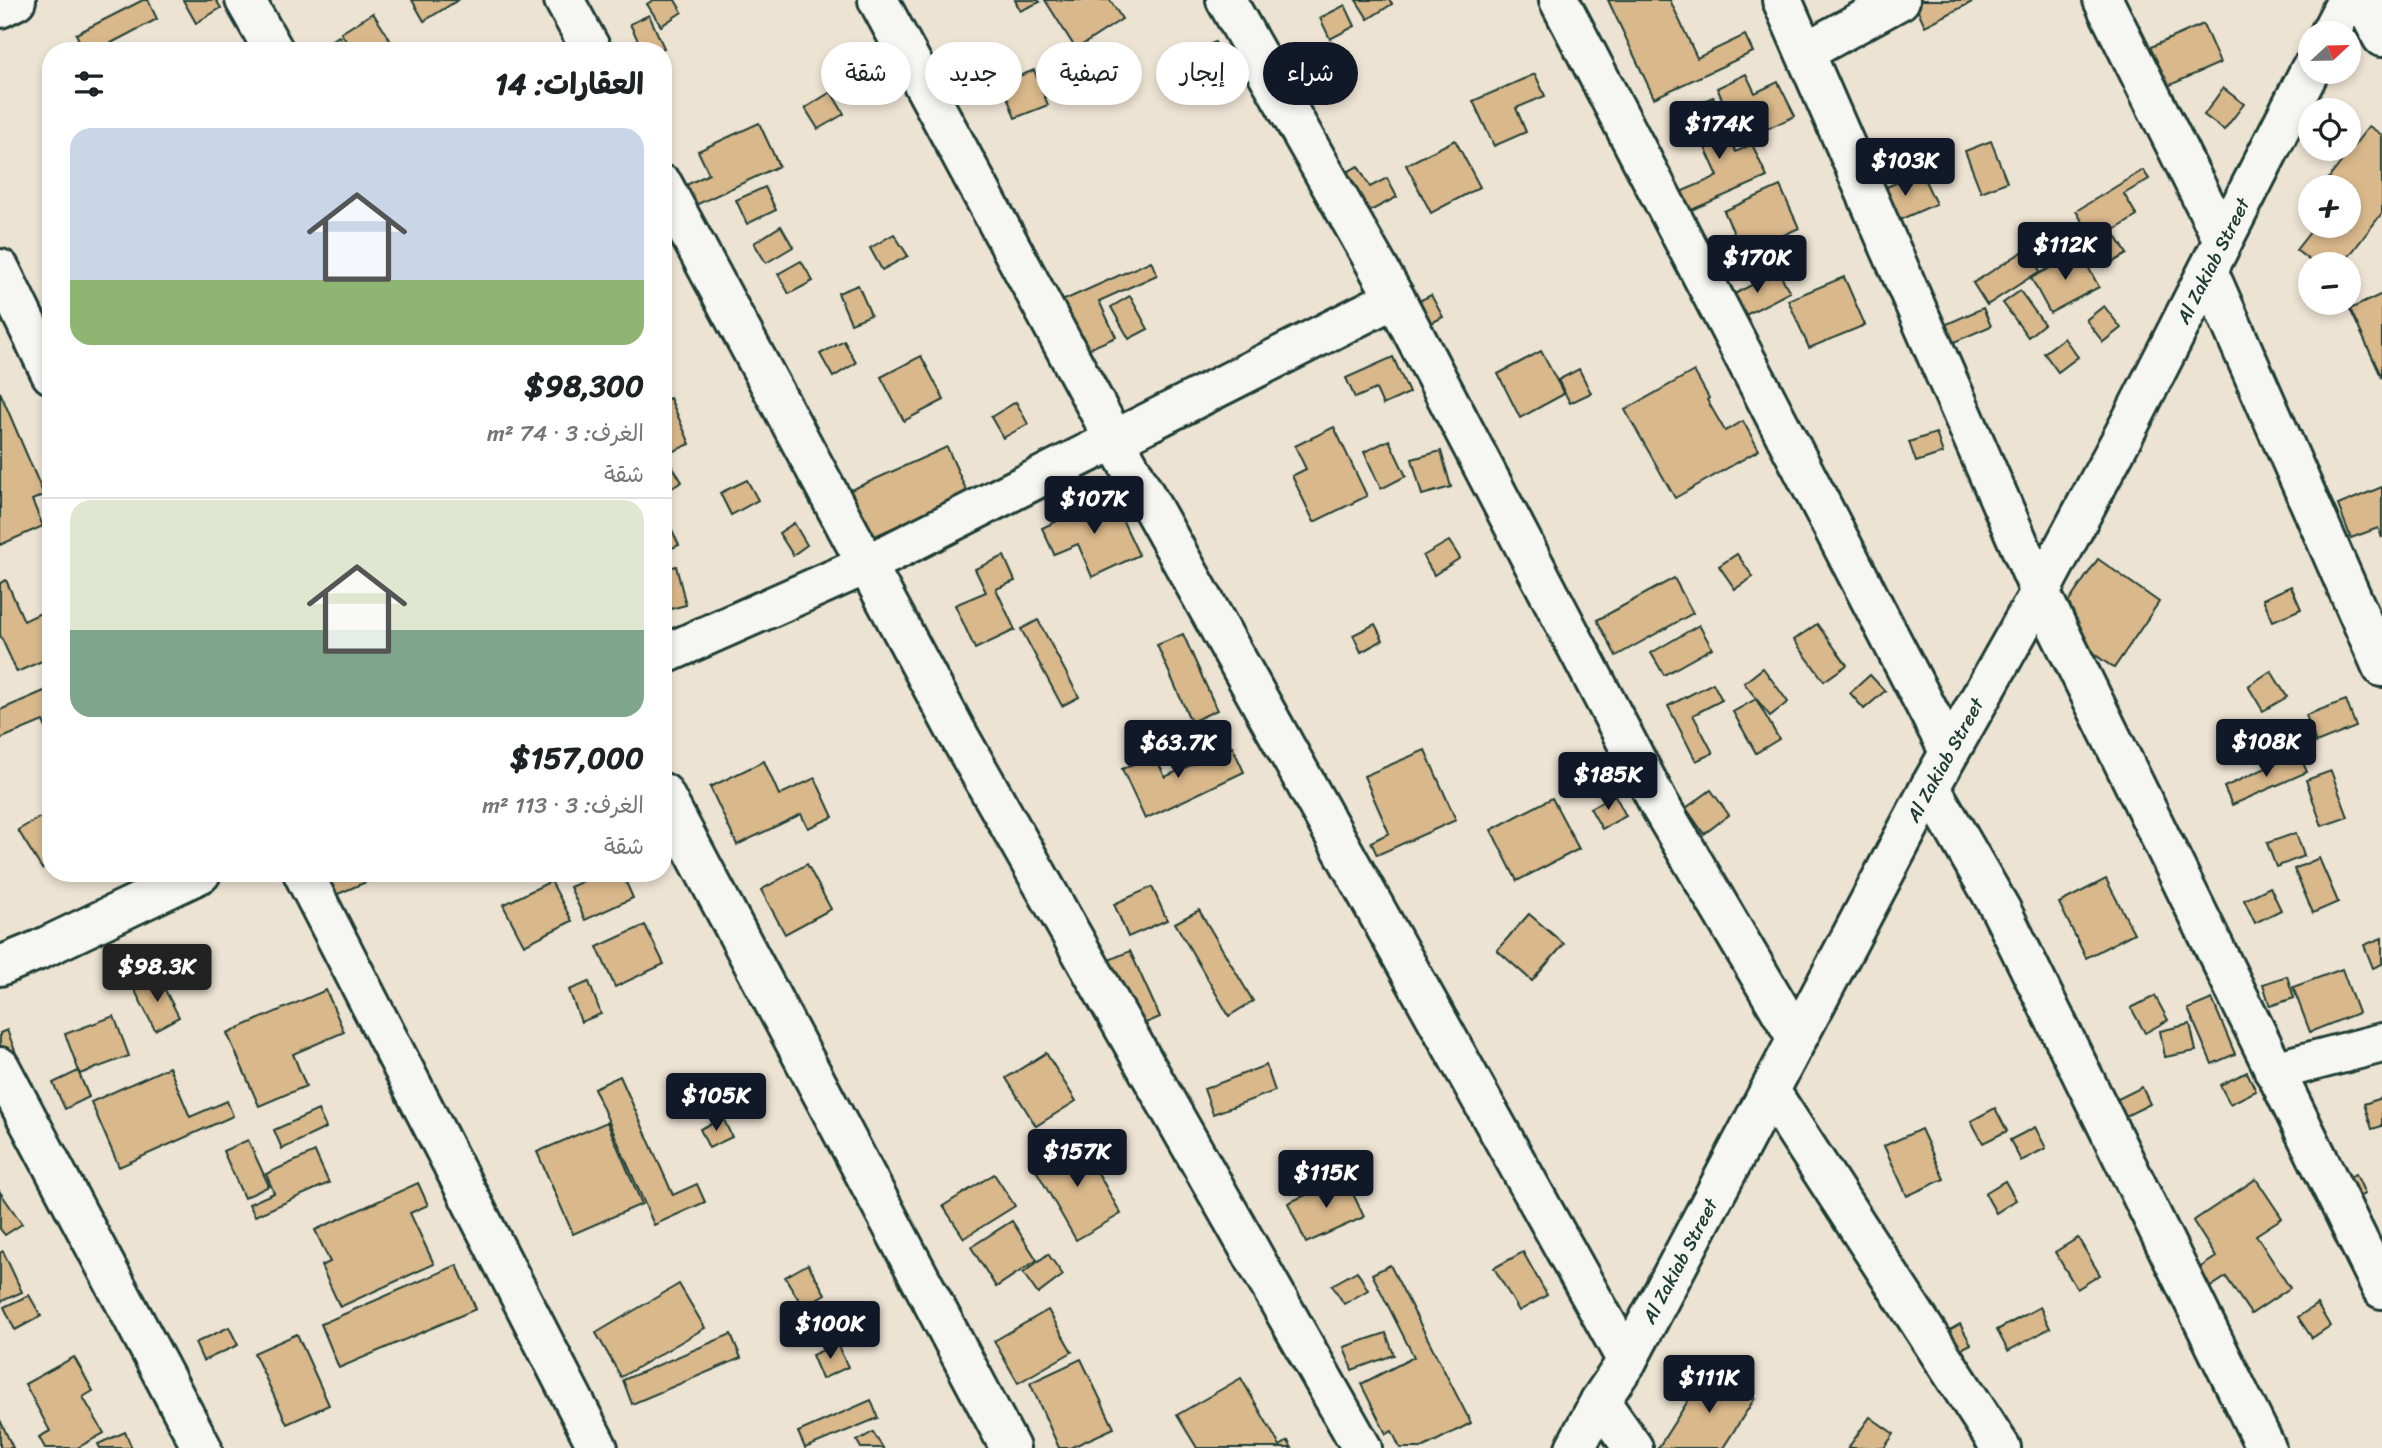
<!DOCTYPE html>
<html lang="ar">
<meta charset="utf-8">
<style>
body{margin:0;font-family:Sriracha,"Playpen Sans Arabic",sans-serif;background:#f2f2f2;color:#202124;direction:rtl;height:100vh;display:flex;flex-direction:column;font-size:26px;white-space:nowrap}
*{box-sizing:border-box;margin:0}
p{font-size:23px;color:#757577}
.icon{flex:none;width:38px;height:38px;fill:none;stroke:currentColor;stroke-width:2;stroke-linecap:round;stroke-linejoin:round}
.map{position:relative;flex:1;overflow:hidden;direction:ltr}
.sheet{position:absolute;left:42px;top:42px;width:630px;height:840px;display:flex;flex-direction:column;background:#fff;border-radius:28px;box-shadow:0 4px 10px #0003;direction:rtl}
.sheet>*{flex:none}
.hud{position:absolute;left:693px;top:42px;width:665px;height:63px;direction:rtl;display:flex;gap:14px}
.needle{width:46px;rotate:68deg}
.controls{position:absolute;left:2298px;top:21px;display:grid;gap:14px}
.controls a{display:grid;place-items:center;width:63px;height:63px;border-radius:50%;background:#fff;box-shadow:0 4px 10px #0003;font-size:35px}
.price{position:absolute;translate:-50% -60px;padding:0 16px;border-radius:7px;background:#111827;color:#fff;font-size:23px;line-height:46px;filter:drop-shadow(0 2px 4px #0008)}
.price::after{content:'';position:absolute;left:50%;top:42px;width:21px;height:16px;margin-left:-10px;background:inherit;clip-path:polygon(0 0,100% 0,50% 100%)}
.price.on{background:#222;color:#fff}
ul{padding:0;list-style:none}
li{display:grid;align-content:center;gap:14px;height:371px;padding:0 28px}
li+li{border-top:2px solid #e0e0e0}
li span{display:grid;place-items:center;height:217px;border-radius:21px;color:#555}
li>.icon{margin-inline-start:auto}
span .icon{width:126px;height:126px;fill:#fffc;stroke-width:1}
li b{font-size:30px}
h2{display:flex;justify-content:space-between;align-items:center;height:84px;padding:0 28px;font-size:30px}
.tag{padding:0 24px;border-radius:32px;background:#fff;box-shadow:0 4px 10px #0003;font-size:24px;line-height:63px}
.tag.on{background:#111827;color:#fff}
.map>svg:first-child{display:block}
.building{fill:#d9b88b;stroke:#1f3d34;stroke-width:2}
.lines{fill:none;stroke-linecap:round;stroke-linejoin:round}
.minor-casing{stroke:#1f3d34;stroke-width:44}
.tertiary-casing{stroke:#1f3d34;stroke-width:44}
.minor{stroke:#f6f6f2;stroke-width:38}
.tertiary{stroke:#f6f6f2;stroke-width:38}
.labels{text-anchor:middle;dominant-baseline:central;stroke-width:7;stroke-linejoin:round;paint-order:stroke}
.street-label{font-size:19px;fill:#1f3d34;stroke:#f6f6f2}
</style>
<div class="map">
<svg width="2382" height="1448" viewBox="0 0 2382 1448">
<rect width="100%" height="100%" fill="#ede3d3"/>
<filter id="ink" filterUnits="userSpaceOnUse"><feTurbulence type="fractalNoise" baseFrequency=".0143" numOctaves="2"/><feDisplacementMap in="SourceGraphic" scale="14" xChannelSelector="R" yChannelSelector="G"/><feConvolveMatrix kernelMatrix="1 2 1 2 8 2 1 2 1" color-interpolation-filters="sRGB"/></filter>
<g filter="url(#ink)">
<g class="building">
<polygon points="143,0 148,0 157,19 96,51 84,51 76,34"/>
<polygon points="183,0 216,0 221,8 196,23"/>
<polygon points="412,0 458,0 424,21"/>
<polygon points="653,0 675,0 682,12 661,26 647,4"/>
<polygon points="1015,0 1038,0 1040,2 1020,11"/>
<polygon points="1045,0 1110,0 1122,19 1076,49"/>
<polygon points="1356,0 1389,0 1392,4 1368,19"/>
<polygon points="1608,0 1670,0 1697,58 1745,35 1753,52 1654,98"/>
<polygon points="1913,0 1976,0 1925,26"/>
<polygon points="1345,5 1355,26 1330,39 1320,18"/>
<polygon points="373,13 397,51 352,51 341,33"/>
<polygon points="649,15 664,48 658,51 643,51 630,24"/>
<polygon points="2203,24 2220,63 2161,89 2144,50"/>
<polygon points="339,36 346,51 317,51 316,48"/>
<polygon points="1215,42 1224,62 1180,84 1170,63"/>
<polygon points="1034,70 1048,105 1015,118 1002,83"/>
<polygon points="1535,74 1545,96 1516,108 1526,132 1494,146 1473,101"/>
<polygon points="1746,74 1755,93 1778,82 1795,116 1741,141 1717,88"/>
<polygon points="2223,88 2244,104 2224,130 2204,115"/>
<polygon points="831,92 844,114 818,129 805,108"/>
<polygon points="1713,97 1736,152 1752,144 1767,177 1680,215 1671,196 1718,176 1687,108"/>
<polygon points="759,123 779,166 683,211 674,191 709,174 698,151"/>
<polygon points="2369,126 2382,135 2382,213 2343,264 2314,264 2296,250 2315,226 2348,226 2348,187 2322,187"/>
<polygon points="1455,140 1480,187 1431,213 1406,165"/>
<polygon points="1991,141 2007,182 1981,192 1965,151"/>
<polygon points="1358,166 1370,187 1387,178 1397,197 1355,219 1334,179"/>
<polygon points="2143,170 2149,179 2124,194 2137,216 2113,231 2127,254 2108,265 2076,211"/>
<polygon points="1921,172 1936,204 1890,224 1875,192"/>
<polygon points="1780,186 1799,228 1743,254 1724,211"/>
<polygon points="765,187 776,210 747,224 736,200"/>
<polygon points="781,226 793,247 766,263 754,243"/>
<polygon points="894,234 908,256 882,270 870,248"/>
<polygon points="2027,249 2040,271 1987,305 1973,283"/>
<polygon points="2080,252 2099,287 2050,313 2031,278"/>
<polygon points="801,261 813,281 789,294 778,274"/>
<polygon points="1151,261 1157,275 1099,301 1116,337 1084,351 1062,301"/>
<polygon points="1778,271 1790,292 1736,320 1725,299"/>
<polygon points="1844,277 1865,325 1809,348 1788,300"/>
<polygon points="858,285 871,315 851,323 838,293"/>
<polygon points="2020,291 2044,324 2028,337 2003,303"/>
<polygon points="2382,294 2382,378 2350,309"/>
<polygon points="1431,295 1443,317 1416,331 1405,308"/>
<polygon points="1130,296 1148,329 1129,339 1111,307"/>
<polygon points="2104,306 2121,328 2103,342 2086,320"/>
<polygon points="1983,308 1991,326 1938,349 1931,331"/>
<polygon points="2064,338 2078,357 2058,372 2044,353"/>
<polygon points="844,341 856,363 833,377 820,354"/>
<polygon points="1541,351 1564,394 1520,418 1498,374"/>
<polygon points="921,356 944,400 904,421 881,377"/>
<polygon points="1393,357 1409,393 1383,405 1376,389 1355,398 1346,378"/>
<polygon points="1579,369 1591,393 1570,403 1558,380"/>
<polygon points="1694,371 1709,398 1707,400 1725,431 1743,421 1759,450 1675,498 1625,410"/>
<polygon points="0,392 44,495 32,500 43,526 0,545"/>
<polygon points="670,398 690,444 667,454 663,444 663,401"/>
<polygon points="1016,402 1028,424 1003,438 991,417"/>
<polygon points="1334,427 1367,496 1314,522 1292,476 1306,469 1295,446"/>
<polygon points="1936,433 1943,453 1916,462 1909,442"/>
<polygon points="1389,440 1406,476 1381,489 1364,452"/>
<polygon points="947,447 968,494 866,540 844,493"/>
<polygon points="1441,451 1451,487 1422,495 1412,459"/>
<polygon points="666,456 682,482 663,493 663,458"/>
<polygon points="747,480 758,500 731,515 720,493"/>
<polygon points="2382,487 2382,538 2378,528 2351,538 2338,505"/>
<polygon points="1111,496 1139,555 1092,577 1078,544 1054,554 1042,528"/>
<polygon points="663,511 679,545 663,552"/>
<polygon points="794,523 807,545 793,555 779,533"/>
<polygon points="1449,541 1460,558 1434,575 1423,556"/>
<polygon points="1737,554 1753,577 1735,589 1719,566"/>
<polygon points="1004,556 1015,581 996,589 1015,630 975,649 955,605 986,592 975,569"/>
<polygon points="2098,559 2159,602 2114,668 2053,625"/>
<polygon points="676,566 686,605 663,611 663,570"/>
<polygon points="1674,578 1693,613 1616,656 1597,620"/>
<polygon points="6,580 24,621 51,608 51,657 17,672 0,635 0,583"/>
<polygon points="2291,586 2301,609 2273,621 2263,599"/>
<polygon points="1038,620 1079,697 1062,706 1021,629"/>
<polygon points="1375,624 1383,640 1361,652 1353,635"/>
<polygon points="1817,624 1847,665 1824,681 1794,640"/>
<polygon points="1699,625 1712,648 1664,675 1651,653"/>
<polygon points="1183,634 1217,710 1191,722 1157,645"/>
<polygon points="1763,668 1788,702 1770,716 1744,683"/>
<polygon points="2271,671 2287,697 2263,711 2248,686"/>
<polygon points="1870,675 1885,691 1864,709 1850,693"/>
<polygon points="1713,683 1722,700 1693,715 1713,753 1696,761 1668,706"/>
<polygon points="51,688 51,740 43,721 0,739 0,710"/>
<polygon points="1756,699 1779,739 1756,753 1733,712"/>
<polygon points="2346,700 2356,727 2316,743 2306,715"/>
<polygon points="1232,746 1244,772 1145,819 1122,769 1154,754 1165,777"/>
<polygon points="1425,750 1456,820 1377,855 1371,842 1389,833 1364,776"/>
<polygon points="2299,753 2307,772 2232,805 2224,787"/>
<polygon points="764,761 779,795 815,778 833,817 808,828 801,814 737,845 710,787"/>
<polygon points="2331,771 2348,817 2322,826 2306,780"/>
<polygon points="1711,790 1729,815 1704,834 1686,808"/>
<polygon points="1615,795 1626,816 1602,829 1590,808"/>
<polygon points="1552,798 1579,849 1517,881 1491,830"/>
<polygon points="51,811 51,864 42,869 18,830"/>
<polygon points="2296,833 2304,856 2276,867 2267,843"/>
<polygon points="2319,858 2338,902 2313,913 2294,869"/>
<polygon points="807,864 831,909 785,934 761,890"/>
<polygon points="321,873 387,873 331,897"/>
<polygon points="601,873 622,873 633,898 585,920 570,887"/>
<polygon points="2106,879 2134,933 2086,958 2059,903"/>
<polygon points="551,881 572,921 524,945 503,905"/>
<polygon points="1152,887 1167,920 1128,937 1114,904"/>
<polygon points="2270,887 2281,910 2255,923 2244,900"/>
<polygon points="1199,910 1253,1001 1229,1016 1175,923"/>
<polygon points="1529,914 1564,944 1532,981 1497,950"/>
<polygon points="645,925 664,964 615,987 597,947"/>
<polygon points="2382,938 2382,964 2373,968 2364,945"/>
<polygon points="1130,951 1160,1017 1132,1029 1102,963"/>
<polygon points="2342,969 2358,1013 2310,1032 2293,987"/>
<polygon points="2287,976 2294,998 2270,1006 2263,984"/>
<polygon points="159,978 179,1017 155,1030 135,991"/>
<polygon points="589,982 601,1014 581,1022 569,990"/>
<polygon points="326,990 344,1032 293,1054 306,1086 259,1106 227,1033"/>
<polygon points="2155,996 2168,1020 2145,1033 2131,1008"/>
<polygon points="2212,999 2235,1054 2212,1064 2188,1009"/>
<polygon points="114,1016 129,1056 80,1074 65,1034"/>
<polygon points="2190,1024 2196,1051 2165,1057 2160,1031"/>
<polygon points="7,1030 24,1074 0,1077 0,1033"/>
<polygon points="1046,1053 1076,1101 1036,1126 1006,1078"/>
<polygon points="1266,1065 1275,1091 1213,1114 1204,1089"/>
<polygon points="169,1067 190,1117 227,1101 233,1116 119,1167 91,1102"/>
<polygon points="78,1071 89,1097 65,1109 53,1083"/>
<polygon points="2247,1072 2256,1091 2230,1104 2220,1085"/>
<polygon points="620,1076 673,1195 697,1184 705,1202 654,1225 594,1088"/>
<polygon points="2142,1087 2150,1104 2120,1119 2112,1102"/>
<polygon points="2382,1098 2382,1126 2372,1129 2364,1104"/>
<polygon points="1995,1108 2007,1131 1983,1143 1971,1121"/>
<polygon points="318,1110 326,1128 282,1149 274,1130"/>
<polygon points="723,1118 732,1137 709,1148 700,1129"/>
<polygon points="607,1122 642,1204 573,1234 537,1152"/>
<polygon points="2035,1127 2046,1148 2021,1161 2010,1140"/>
<polygon points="1921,1129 1944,1179 1907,1196 1884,1146"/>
<polygon points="1079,1139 1121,1214 1076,1240 1033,1165"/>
<polygon points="248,1140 269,1186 244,1198 223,1151"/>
<polygon points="315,1152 329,1183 255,1216 249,1204 274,1193 266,1174"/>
<polygon points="994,1174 1015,1206 964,1238 943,1206"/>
<polygon points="2356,1174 2365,1194 2344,1203 2335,1183"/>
<polygon points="1345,1177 1364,1217 1306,1243 1288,1203"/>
<polygon points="2256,1179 2282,1218 2256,1235 2290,1288 2251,1314 2226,1277 2200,1294 2187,1276 2216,1257 2193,1221"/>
<polygon points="2005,1181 2016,1200 1996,1213 1985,1193"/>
<polygon points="418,1183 428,1205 410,1213 434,1264 340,1307 321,1266 330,1262 315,1230"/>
<polygon points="0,1192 22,1224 5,1235 0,1229"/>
<polygon points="1012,1221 1037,1260 996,1287 971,1247"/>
<polygon points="2078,1238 2100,1275 2077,1289 2055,1252"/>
<polygon points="3,1251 22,1292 0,1302 0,1253"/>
<polygon points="1523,1252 1547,1295 1519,1311 1494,1268"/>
<polygon points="1048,1254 1063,1275 1038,1294 1023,1273"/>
<polygon points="808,1264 825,1294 803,1307 785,1277"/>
<polygon points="457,1265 476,1309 339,1368 321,1324"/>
<polygon points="1390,1265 1471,1423 1422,1448 1400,1448 1392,1431 1386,1434 1361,1384 1414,1357 1372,1274"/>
<polygon points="1357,1271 1368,1290 1344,1304 1332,1285"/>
<polygon points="679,1284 705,1328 621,1377 596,1333"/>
<polygon points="29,1295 41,1316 15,1330 4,1307"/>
<polygon points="2317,1304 2330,1326 2312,1338 2298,1317"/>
<polygon points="2040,1307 2050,1328 2008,1351 1997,1330"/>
<polygon points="1048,1310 1072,1352 1018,1383 994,1341"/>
<polygon points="1960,1324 1971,1344 1948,1356 1937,1337"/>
<polygon points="229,1327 238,1345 203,1361 195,1343"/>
<polygon points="1386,1333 1394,1355 1352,1370 1344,1347"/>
<polygon points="297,1334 329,1405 287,1424 254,1353"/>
<polygon points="731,1334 741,1358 632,1404 623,1380"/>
<polygon points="837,1344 848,1367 822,1379 812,1355"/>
<polygon points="74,1357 93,1391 83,1397 104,1433 77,1448 45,1448 39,1437 50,1431 25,1384"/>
<polygon points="1081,1359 1114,1428 1070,1448 1059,1448 1030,1383"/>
<polygon points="1709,1368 1755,1398 1723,1448 1658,1448"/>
<polygon points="1241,1378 1280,1446 1288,1441 1292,1448 1197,1448 1177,1415"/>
<polygon points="871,1400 878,1418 805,1448 798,1432"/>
<polygon points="1870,1417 1894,1434 1884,1448 1848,1448"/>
<polygon points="0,1420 13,1448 0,1448"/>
<polygon points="125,1432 132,1448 100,1448 98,1444"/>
<polygon points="873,1432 883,1448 861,1448 857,1441"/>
</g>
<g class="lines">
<defs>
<g id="minor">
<polyline points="245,0 274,51"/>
<polyline points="564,0 592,51"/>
<polyline points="878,0 1114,439 1627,1361"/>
<polyline points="1226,0 1395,298 1659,804 1796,1037"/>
<polyline points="1559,0 1949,751"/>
<polyline points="1782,0 2040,592 2382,1289"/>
<polyline points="2103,0 2223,240"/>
<polyline points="2363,0 2382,37"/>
<polyline points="0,8 16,0"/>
<polyline points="1805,52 1900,0"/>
<polyline points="663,185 955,729 1362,1448"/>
<polyline points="0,269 51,374"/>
<polyline points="2208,271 2382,667"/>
<polyline points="663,655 866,565 1395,298"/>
<polyline points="1930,787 2001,910 2266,1448"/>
<polyline points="663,793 1010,1448"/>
<polyline points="303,873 598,1448"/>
<polyline points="0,966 39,950 201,873"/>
<polyline points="0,1067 202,1448"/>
<polyline points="2274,1071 2382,1043"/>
<polyline points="1770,1091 2001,1448"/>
<polyline points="1600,1401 1633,1448"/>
</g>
<g id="tertiary">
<polyline points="2330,33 2347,0"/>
<polyline points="1575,1448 1600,1401 1627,1361 1930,787 2040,592 2130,423 2310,70"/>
</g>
</defs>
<use href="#minor" class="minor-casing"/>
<use href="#tertiary" class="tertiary-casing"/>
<use href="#minor" class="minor"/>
<use href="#tertiary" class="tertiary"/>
</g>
</g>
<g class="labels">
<g class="street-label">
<text transform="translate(2213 261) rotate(-63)">Al Zakiab Street</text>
<text transform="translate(1945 760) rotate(-61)">Al Zakiab Street</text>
<text transform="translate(1680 1261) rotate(-62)">Al Zakiab Street</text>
</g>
</g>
</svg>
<div class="controls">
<a><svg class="needle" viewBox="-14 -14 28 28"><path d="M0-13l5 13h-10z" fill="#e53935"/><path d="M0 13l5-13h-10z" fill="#757577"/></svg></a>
<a><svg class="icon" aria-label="locate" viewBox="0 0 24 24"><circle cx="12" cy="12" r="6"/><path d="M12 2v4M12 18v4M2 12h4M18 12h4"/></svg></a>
<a>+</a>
<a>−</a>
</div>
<b class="price" style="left:1719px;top:161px">$174K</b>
<b class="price" style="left:1905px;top:198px">$103K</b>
<b class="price" style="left:2065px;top:282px">$112K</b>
<b class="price" style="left:1757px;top:295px">$170K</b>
<b class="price" style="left:1094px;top:536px">$107K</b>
<b class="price" style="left:2266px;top:779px">$108K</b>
<b class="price" style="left:1178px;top:780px">$63.7K</b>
<b class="price" style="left:1608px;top:812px">$185K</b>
<b class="price on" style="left:157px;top:1004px">$98.3K</b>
<b class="price" style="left:716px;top:1133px">$105K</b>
<b class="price" style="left:1077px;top:1189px">$157K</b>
<b class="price" style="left:1326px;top:1210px">$115K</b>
<b class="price" style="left:830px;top:1361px">$100K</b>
<b class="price" style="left:1709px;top:1415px">$111K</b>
<div class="hud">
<a class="tag on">شراء</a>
<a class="tag">إيجار</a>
<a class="tag">تصفية</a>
<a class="tag">جديد</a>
<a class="tag">شقة</a>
</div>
<section class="sheet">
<h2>العقارات: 14<svg class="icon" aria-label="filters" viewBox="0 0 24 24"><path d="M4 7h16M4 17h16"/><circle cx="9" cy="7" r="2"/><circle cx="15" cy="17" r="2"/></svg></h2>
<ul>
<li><span style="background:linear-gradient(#c9d6e8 70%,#8fb573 0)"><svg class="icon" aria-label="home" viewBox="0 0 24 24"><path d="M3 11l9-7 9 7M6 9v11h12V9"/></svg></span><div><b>$98,300</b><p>الغرف: 3 · 74 m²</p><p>شقة</p></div></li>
<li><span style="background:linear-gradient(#dfe7d0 60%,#7fa58c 0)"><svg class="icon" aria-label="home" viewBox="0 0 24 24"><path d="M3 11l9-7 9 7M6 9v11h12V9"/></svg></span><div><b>$157,000</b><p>الغرف: 3 · 113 m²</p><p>شقة</p></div></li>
</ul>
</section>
</div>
